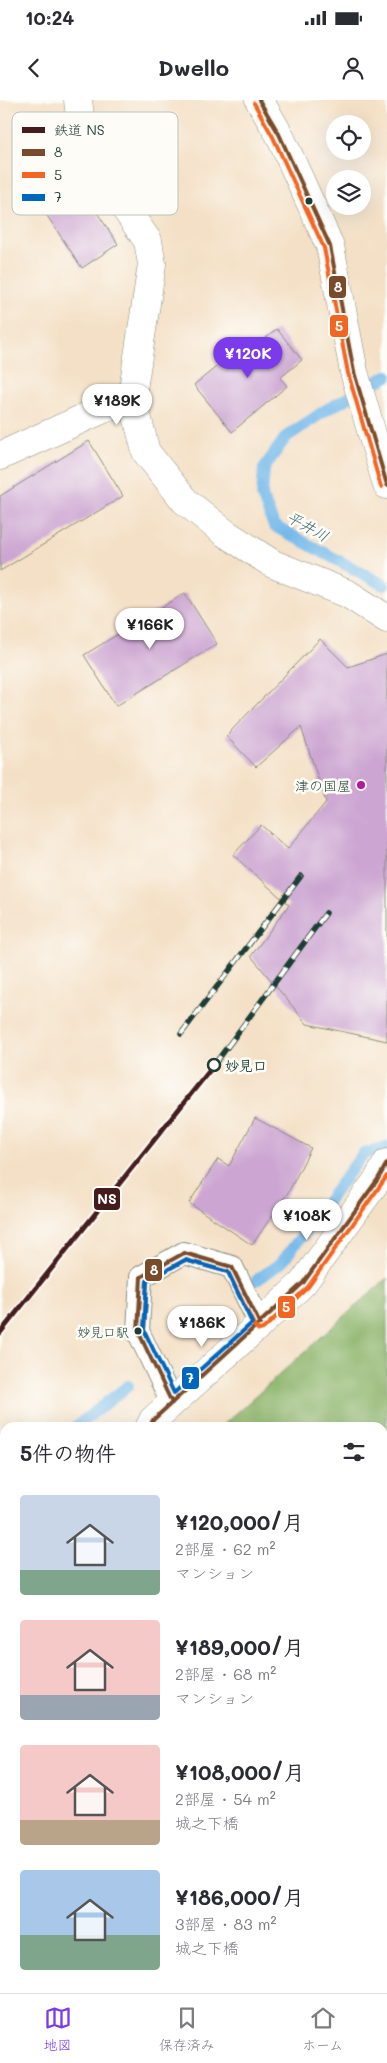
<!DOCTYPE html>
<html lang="ja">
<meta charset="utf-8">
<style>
body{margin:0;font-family:Mali,"Klee One",sans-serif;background:#f2f2f3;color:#2b2b33;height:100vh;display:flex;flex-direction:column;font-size:19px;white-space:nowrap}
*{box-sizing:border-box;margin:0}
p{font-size:16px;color:#7c7c81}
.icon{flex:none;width:28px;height:28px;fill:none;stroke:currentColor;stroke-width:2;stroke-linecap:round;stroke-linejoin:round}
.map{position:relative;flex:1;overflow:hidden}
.side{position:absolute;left:0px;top:1322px;width:388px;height:571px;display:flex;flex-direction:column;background:#fff;border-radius:15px 15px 0 0;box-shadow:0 5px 20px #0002}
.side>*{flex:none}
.fabs{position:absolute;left:326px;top:15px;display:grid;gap:10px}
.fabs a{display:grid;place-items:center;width:45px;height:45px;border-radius:50%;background:#fff;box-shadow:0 5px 20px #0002;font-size:25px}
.price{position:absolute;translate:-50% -42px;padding:0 11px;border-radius:18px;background:#fff;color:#222;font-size:16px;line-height:32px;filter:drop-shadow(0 1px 2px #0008)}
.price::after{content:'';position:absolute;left:50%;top:30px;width:15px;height:11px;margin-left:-8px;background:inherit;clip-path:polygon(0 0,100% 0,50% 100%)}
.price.active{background:#7c3aed;color:#fff}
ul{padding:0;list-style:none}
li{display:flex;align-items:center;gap:15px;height:125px;padding:0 20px}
li span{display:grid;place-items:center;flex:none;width:140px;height:100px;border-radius:5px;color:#555}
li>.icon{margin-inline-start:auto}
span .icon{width:60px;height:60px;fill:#fffc;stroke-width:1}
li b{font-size:21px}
h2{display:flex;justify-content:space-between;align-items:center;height:60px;padding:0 20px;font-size:21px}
.status{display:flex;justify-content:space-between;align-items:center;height:35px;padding:0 25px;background:#fff;direction:ltr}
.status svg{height:14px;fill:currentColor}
header{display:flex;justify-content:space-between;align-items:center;height:65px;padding:0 20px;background:#fff;font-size:22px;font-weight:700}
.dock{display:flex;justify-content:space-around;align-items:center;height:70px;border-top:1px solid #e1e1e2;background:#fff;font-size:14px;color:#7c7c81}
.dock a{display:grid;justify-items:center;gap:2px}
.dock .active{color:#7c3aed}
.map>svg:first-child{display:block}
.forest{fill:#8cb46a;stroke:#56784f}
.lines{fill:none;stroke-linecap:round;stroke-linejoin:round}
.stream{stroke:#72b8e9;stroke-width:12}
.building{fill:#cca5d2}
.lane-casing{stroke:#8a8e7d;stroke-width:24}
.street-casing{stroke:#8a8e7d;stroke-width:29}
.secondary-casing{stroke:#8a8e7d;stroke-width:29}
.lane{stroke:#fff;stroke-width:22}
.street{stroke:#fff;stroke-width:28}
.secondary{stroke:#fff;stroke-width:28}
.rail-casing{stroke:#1f3d34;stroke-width:5.5}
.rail{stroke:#fdfcf7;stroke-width:4;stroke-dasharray:11;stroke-linecap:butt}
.bus-1-casing{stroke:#fdfcf7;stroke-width:8}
.bus-2-casing{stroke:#fdfcf7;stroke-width:8}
.bus-3-casing{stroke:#fdfcf7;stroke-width:8}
.bus-1{stroke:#7a4b2a;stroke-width:4}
.bus-2{stroke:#f26522;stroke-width:4}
.bus-3{stroke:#0065bd;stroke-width:4}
.rail-1-casing{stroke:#fdfcf7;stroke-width:9}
.rail-1{stroke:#451c1d;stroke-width:5}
.bus-dot{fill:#1f3d34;stroke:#fdfcf7;stroke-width:2}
.poi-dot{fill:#b5179e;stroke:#fdfcf7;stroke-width:2}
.stop-dot{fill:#fdfcf7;stroke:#1f3d34;stroke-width:2.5}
.labels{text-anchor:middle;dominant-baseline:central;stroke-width:5;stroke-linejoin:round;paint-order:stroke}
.bus-label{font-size:13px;fill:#1f3d34;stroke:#fdfcf7;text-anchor:end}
.poi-label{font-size:14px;fill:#1f3d34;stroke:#fdfcf7;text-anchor:end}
.stop-label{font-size:14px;font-weight:bold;fill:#1f3d34;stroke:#fdfcf7;text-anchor:start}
.water-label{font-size:15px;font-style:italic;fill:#38626a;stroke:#fdfcf7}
.key{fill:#fdfcf7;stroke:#bac3bc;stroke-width:1}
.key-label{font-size:14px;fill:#1f3d34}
.line-badge{stroke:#fdfcf7;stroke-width:2}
.badge-label{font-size:14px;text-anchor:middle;font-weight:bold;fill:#fff}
</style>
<div class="status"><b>10:24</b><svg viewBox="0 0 49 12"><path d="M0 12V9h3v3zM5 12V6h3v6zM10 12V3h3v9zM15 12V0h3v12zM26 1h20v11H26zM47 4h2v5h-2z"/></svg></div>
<header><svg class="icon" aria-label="back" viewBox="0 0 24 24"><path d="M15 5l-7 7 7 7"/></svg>Dwello<svg class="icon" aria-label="person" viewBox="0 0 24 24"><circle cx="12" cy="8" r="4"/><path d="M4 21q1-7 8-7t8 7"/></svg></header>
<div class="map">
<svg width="387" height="1893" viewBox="0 0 387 1893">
<rect width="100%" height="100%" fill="#fdfcf7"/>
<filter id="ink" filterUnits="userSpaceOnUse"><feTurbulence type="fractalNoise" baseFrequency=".02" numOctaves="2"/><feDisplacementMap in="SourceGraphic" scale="10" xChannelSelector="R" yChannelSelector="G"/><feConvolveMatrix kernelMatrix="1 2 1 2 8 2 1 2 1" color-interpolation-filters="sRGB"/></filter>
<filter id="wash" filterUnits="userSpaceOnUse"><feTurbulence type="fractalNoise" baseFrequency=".0096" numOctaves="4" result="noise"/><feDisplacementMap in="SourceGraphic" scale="20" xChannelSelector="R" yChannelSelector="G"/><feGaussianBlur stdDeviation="1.12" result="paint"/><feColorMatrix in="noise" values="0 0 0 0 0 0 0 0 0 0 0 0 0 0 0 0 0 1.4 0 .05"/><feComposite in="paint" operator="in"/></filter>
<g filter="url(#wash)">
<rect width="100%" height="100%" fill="#f4e0c6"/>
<polygon class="forest" points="387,1178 387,1514 383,1518 382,1328 221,1327"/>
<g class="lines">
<g class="stream">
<polyline points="384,485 274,426 262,396 264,368 286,337 326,310 387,276"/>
<polyline points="257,1180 282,1162 363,1054 387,1047"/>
<polyline points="74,1328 128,1286"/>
<polyline points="0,1387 5,1382"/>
</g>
</g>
<g id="blocks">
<g class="building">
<polygon points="67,68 118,144 82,168 31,92"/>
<polygon points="277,229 302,260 280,278 287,286 232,332 194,285 248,241 254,248"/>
<polygon points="89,341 123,396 0,471 0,396"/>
<polygon points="185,493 217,544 116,606 84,555"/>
<polygon points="320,539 348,567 387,554 387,941 307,924 251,856 289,805 233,755 261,725 288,749 326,702 301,627 256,667 226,636"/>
<polygon points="255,1018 311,1048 289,1091 252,1145 189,1103 218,1059 229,1066"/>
</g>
</g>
</g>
<g filter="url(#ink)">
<use href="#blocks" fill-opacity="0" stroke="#8a8e7d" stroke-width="1"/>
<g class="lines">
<defs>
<polyline id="lane" points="172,1303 138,1231 141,1177 184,1153 232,1167 260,1224"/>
<g id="street">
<polyline points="78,0 84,50 148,141 152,164 132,296 146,352 185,401 225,433 273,464 348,494 387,519"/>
<polyline points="259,0 279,34 330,146 354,272 387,385"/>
<polyline points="0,356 132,296"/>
<polyline points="260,1224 303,1183 378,1079 387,1063"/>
<polyline points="0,1473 5,1477"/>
<polyline points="241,1889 243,1893"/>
</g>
<g id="secondary">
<polyline points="149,1328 153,1320 260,1224"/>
<polyline points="0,1603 5,1592"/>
<polyline points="0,1688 5,1697"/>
<polyline points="382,1840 387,1839"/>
</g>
</defs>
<use href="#lane" class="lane-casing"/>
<use href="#street" class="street-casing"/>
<use href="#secondary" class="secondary-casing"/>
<use href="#lane" class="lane"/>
<use href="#street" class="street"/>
<use href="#secondary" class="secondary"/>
<defs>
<g id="rail">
<polyline points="181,934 301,776"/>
<polyline points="214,965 326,813"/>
</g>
</defs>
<use href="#rail" class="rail-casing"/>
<use href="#rail" class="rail"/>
<defs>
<g id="bus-1">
<polyline points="259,0 279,34 330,146 354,272 387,385"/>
<polyline points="172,1303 138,1231 141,1177 184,1153 232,1167 260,1224"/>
<polyline points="149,1328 153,1320 303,1183 378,1079 387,1063"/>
</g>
<g id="bus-2">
<polyline points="254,3 273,37 324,148 348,273 381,387"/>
<polyline points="144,1231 147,1181 185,1160 228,1172 255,1227 259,1230 263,1229 308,1187 387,1076"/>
</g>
<polygon id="bus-3" points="185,1160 228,1172 252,1223 174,1293 144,1230 147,1181"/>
</defs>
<use href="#bus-1" class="bus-1-casing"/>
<use href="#bus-2" class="bus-2-casing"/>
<use href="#bus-3" class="bus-3-casing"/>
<use href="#bus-1" class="bus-1"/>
<use href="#bus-2" class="bus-2"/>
<use href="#bus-3" class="bus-3"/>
<defs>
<polyline id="rail-1" points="0,1233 214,965"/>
</defs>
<use href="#rail-1" class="rail-1-casing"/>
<use href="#rail-1" class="rail-1"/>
</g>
</g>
<g class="bus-dot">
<circle cx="309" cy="101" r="4.5"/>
<circle cx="138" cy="1231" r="4.5"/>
</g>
<circle class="poi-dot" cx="361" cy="685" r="5"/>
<circle class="stop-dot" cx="214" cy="965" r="6"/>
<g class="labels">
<g class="bus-label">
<text x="129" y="1231">妙見口駅</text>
</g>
<g class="poi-label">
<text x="351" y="685">津の国屋</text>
</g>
<g class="stop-label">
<text x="225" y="965">妙見口</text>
</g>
<g class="water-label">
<text transform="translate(308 426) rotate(29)">平井川</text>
</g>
</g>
<rect x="12" y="12" width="166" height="103" rx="8" class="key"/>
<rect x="22" y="27" width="23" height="6" fill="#451c1d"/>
<rect x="22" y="49" width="23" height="7" fill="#7a4b2a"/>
<rect x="22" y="72" width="23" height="6" fill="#f26522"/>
<rect x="22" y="94" width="23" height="7" fill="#0065bd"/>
<g class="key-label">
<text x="54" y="35">鉄道 NS</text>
<text x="54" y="57">8</text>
<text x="54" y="80">5</text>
<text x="54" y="102">7</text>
</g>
<g class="line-badge">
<rect x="328" y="175" width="19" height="24" rx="5" fill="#7a4b2a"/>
<rect x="329" y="214" width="20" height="24" rx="5" fill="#f26522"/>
<rect x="93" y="1087" width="28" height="24" rx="5" fill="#451c1d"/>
<rect x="144" y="1158" width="19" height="24" rx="5" fill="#7a4b2a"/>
<rect x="277" y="1195" width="19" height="24" rx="5" fill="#f26522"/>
<rect x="181" y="1266" width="19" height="24" rx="5" fill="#0065bd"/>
</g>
<g class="badge-label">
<text x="338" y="192">8</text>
<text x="339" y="231">5</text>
<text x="107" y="1104">NS</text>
<text x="154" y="1175">8</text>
<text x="286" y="1212">5</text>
<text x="190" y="1283">7</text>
</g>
</svg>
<div class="fabs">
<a><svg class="icon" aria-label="locate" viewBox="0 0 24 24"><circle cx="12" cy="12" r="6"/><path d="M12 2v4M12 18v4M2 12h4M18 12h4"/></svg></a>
<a><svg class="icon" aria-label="layers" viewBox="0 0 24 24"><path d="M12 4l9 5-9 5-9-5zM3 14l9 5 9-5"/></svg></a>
</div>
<b class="price active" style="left:248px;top:279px">¥120K</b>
<b class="price" style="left:117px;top:326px">¥189K</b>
<b class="price" style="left:150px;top:550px">¥166K</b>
<b class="price" style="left:307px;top:1141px">¥108K</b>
<b class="price" style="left:202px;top:1248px">¥186K</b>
<section class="side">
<h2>5件の物件<svg class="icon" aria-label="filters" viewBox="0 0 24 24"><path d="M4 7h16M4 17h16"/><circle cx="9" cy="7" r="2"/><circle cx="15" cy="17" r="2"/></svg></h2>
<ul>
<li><span style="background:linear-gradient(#c9d6e8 75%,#7fa58c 0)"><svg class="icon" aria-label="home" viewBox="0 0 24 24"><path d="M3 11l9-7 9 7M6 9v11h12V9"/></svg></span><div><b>¥120,000/月</b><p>2部屋 · 62 m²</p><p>マンション</p></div></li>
<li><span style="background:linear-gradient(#f6c9c9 75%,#9aa5b1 0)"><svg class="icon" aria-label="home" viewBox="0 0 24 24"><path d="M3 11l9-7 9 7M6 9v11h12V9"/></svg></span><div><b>¥189,000/月</b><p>2部屋 · 68 m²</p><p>マンション</p></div></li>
<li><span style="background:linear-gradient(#f6c9c9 75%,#b9a48a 0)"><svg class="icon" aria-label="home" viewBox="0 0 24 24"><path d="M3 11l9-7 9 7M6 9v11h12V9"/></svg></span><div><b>¥108,000/月</b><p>2部屋 · 54 m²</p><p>城之下橋</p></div></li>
<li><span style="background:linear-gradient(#a9c7e8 65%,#7fa58c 0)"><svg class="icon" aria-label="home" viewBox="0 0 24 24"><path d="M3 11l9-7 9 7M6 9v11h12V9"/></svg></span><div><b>¥186,000/月</b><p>3部屋 · 83 m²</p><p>城之下橋</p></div></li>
</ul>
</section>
</div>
<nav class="dock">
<a class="active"><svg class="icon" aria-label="map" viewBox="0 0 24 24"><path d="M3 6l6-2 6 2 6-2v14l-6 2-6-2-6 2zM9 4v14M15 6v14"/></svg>地図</a>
<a><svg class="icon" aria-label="saved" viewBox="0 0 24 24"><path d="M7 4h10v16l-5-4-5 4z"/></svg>保存済み</a>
<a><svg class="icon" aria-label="home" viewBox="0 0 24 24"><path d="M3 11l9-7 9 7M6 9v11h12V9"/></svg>ホーム</a>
</nav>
